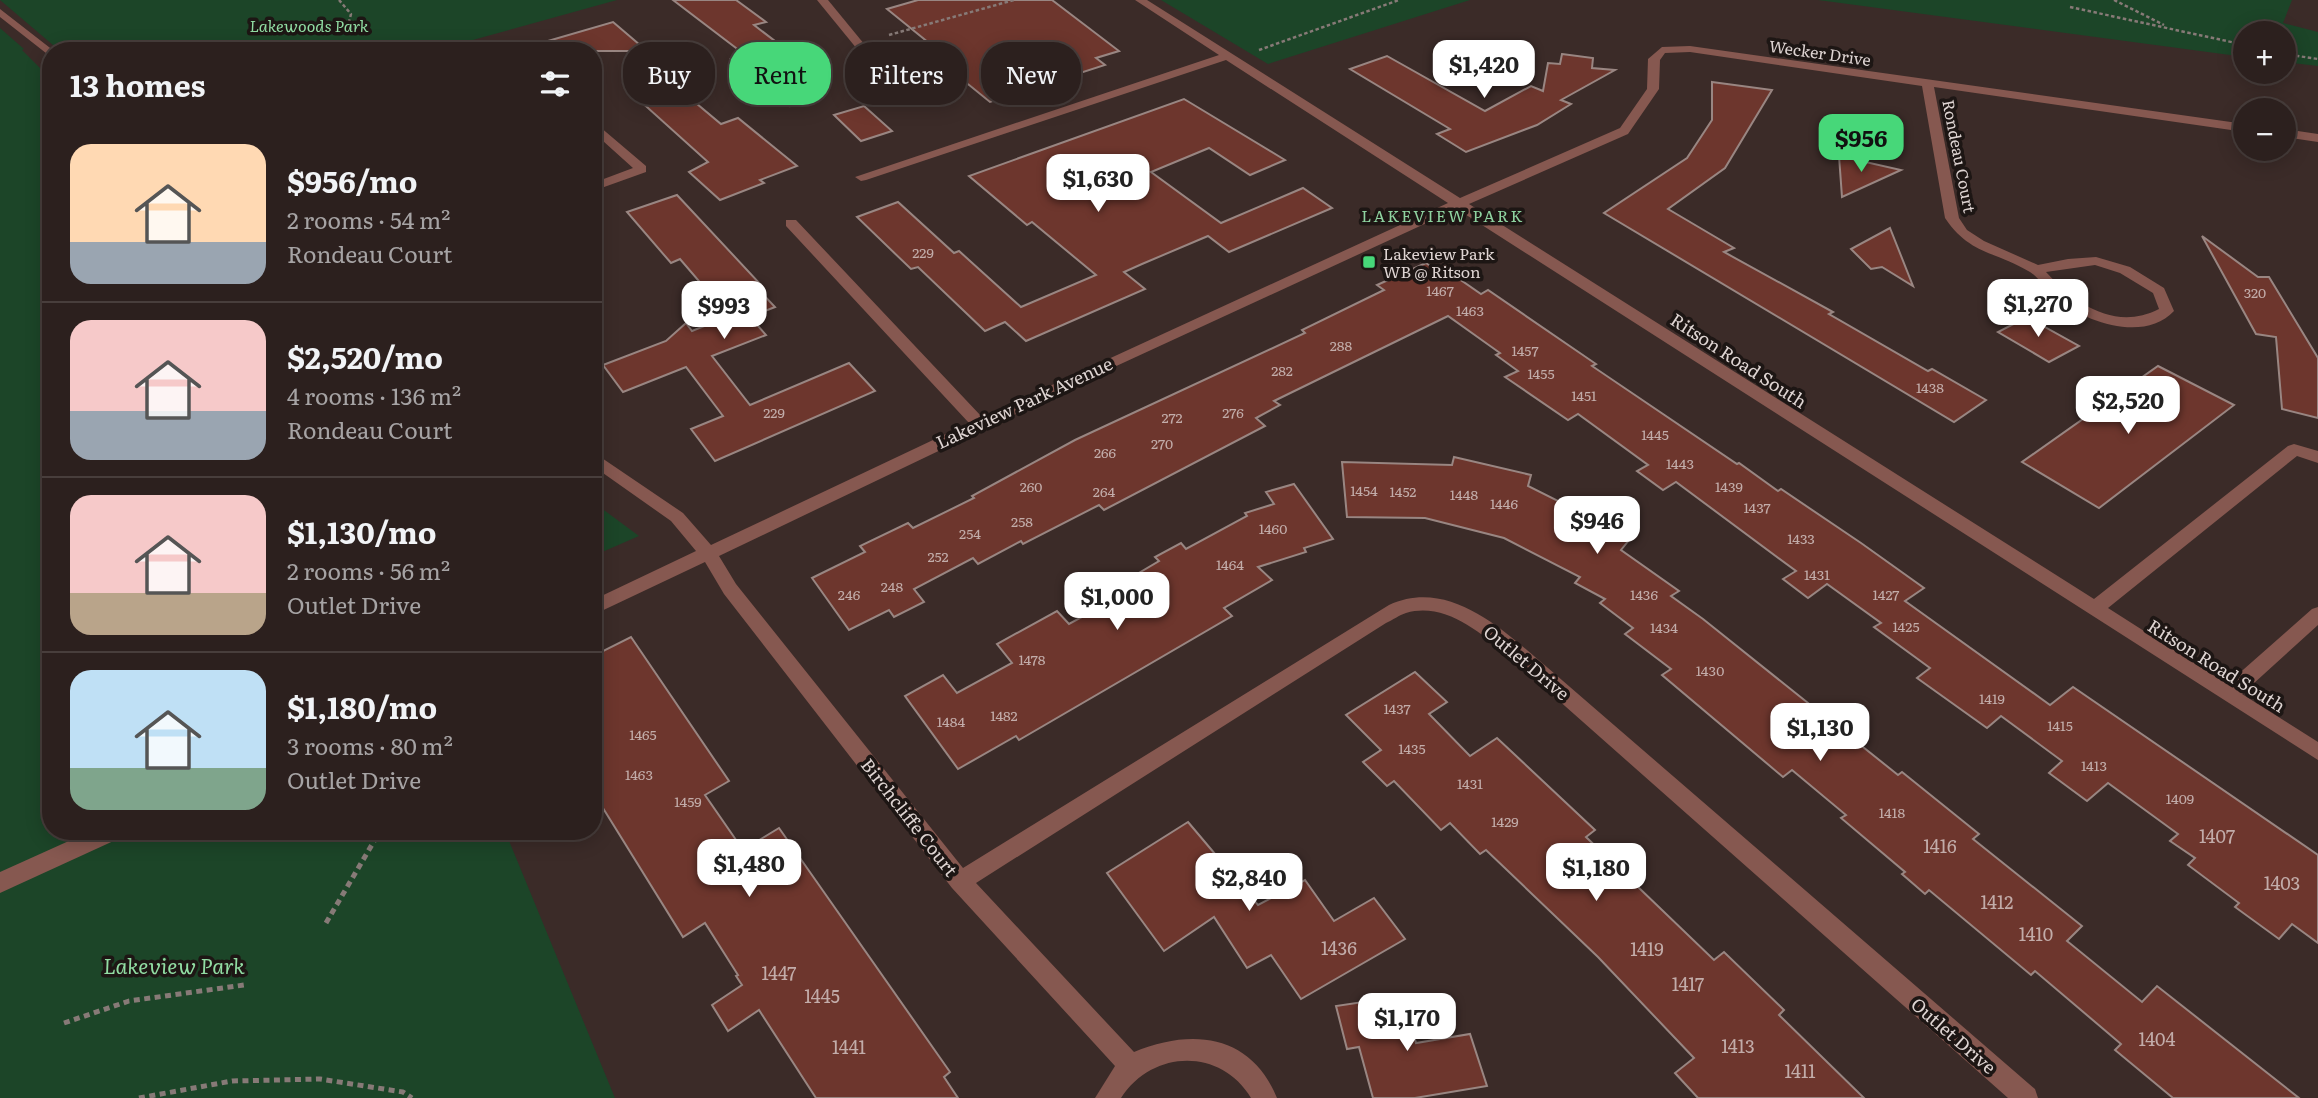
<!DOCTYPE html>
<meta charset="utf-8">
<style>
body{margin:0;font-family:Literata,serif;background:#342827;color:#f1f3f6;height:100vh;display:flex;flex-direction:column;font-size:26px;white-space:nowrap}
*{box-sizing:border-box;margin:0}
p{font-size:23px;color:#a6a3a4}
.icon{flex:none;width:38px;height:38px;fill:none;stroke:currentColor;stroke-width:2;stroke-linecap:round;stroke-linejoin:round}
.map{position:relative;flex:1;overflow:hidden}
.details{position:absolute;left:42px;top:42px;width:560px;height:798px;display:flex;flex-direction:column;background:#2c201e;border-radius:28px;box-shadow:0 4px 18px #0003,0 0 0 2px #483e3c}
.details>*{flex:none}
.banner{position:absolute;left:623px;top:42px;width:665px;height:63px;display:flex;gap:14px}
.buttons{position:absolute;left:2233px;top:21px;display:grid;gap:14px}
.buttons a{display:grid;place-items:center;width:63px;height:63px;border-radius:50%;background:#2c201e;box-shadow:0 4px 18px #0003,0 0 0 2px #483e3c;font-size:35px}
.price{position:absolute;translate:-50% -60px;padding:0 16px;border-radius:14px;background:#fff;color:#222;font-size:23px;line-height:46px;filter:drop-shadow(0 2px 4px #0008)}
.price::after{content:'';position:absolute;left:50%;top:42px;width:21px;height:16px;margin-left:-10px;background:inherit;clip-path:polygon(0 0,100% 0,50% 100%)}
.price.current{background:#47d779;color:#111}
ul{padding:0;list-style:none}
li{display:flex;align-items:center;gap:21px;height:175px;padding:0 28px}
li+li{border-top:2px solid #483e3c}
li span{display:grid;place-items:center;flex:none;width:196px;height:140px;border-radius:21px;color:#555}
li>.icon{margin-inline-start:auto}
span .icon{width:84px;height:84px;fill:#fffc;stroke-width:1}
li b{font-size:30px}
h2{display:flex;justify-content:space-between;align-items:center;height:84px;padding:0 28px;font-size:30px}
.chip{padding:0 24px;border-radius:28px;background:#2c201e;box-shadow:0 4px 18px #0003,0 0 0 2px #483e3c;font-size:24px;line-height:63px}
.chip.current{background:#47d779;color:#111}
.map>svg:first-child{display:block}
.green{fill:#1c4528}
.building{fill:#6d362d;stroke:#998682;stroke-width:2}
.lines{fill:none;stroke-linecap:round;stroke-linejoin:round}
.path-far1{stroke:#877a77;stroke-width:2.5;stroke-dasharray:3.5 2.5;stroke-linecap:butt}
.path{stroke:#877a77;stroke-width:5;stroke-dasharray:6 4.5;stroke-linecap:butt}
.minor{fill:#865850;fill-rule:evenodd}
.poi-dot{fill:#47d779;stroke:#1d1614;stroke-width:2.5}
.labels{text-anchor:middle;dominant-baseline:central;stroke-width:7;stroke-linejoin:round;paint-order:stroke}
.number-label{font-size:14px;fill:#c2aca9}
.far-park-label{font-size:16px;font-style:italic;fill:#91dda3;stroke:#1d1614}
.far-street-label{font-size:16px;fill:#ded4d2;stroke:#1d1614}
.far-neighbourhood-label{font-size:16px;letter-spacing:2px;fill:#8fd3a0;stroke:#1d1614}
.far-poi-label{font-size:16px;fill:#ded4d2;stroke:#1d1614;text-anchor:start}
.street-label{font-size:18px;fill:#ded4d2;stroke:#1d1614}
.near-number-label{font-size:18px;fill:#c2aca9}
.near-park-label{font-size:21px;font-style:italic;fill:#91dda3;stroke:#1d1614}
</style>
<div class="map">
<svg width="2318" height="1098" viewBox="0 0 2318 1098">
<rect width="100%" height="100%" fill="#3b2b28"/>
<g class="green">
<polygon points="0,0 617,0 433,51 60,51"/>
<polygon points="1161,0 1470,0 1268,64"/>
<polygon points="1818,0 2292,0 2283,23 2318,32 2318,66 2284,62 2284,33 2245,33 2245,57"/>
<polygon points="0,28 24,49 22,50 51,79 51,831 505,831 615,1098 0,1098"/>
<polygon points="593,502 639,536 593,556"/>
</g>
<g class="building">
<polygon points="673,0 736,0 766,22 754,25 788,51 770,51 826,93 790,106 731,59 758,51 740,51"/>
<polygon points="918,0 1052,0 1119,51 1096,58 1105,65 990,102 920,45 929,43 887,9"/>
<polygon points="613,22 647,51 542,51 541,43"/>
<polygon points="1562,54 1593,58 1592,68 1615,70 1561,100 1571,104 1537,125 1466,152 1437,134 1450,129 1350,69 1387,56 1485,111 1531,86 1543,91 1548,63 1560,64"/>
<polygon points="666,78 721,124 738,118 797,166 760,180 764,183 720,200 689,172 708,162 628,90"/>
<polygon points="1712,82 1772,90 1725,168 1668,209 1734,248 1724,252 1833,312 1829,314 1928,371 1932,369 1986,400 1954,422 1604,213 1687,158 1712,120"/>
<polygon points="1184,99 1285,160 1250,175 1209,148 1151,172 1221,223 1303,188 1332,208 1229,252 1208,236 1142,264 1124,272 1145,289 1026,341 1005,322 985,331 918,267 911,269 857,217 898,202 954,253 959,251 1021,307 1096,275 1032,222 1027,225 969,176"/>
<polygon points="864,106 892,131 861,141 834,115"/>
<polygon points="1839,156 1901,170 1842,197"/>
<polygon points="677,195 762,286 757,288 775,307 750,317 766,335 712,356 750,405 849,363 875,391 715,461 691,429 723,416 686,367 623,392 603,365 666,341 686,323 692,331 729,316 680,259 671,263 627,212"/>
<polygon points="1890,228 1913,286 1882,267 1871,269 1851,249"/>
<polygon points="2202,236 2258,277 2269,277 2318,358 2318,418 2282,409 2276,337 2256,334"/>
<polygon points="1426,263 1446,277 1452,274 1481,294 1488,290 1596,364 1592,366 1737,464 1739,463 1778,491 1781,489 1861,543 1924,588 1905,601 2050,705 2073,687 2318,855 2318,943 2292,924 2279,939 2235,907 2239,903 2188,865 2195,858 2170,841 2178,834 2108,783 2087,801 2049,773 2062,761 2001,716 1987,728 1917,678 1930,668 1874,627 1881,623 1827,584 1808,598 1783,579 1796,571 1676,482 1663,490 1637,471 1648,465 1578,414 1568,420 1505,377 1518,371 1496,355 1500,353 1448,316 1274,401 1280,405 1256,418 1265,426 1104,510 1099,505 1023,544 1021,541 978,564 973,558 914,589 924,602 894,617 889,610 849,630 812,578 865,552 860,546 908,523 913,528 974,498 972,496 1075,440 1305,333 1302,330 1384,290 1377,285"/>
<polygon points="2027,317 2079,346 2049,362 1998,332"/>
<polygon points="2158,366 2234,405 2099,508 2022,462"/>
<polygon points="1454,457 1531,475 1528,486 1602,523 1600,525 1629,540 1621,550 1679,591 1671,596 1703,619 1898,775 1902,772 1979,834 1973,839 2082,926 2067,941 2142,1002 2157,986 2299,1098 2173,1098 2115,1050 2121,1044 2035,971 2031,975 1929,890 1925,894 1902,874 1905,872 1841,818 1846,815 1792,770 1783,777 1662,675 1671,669 1625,634 1633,628 1600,603 1605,599 1575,583 1580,577 1504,538 1425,518 1347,517 1342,462 1452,465"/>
<polygon points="1294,484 1333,539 1304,548 1306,552 1258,567 1272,580 1224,608 1232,616 1019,740 1016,736 958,769 905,696 943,675 957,693 1012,663 997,644 1057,611 1069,624 1130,591 1122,583 1159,561 1155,557 1181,543 1186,549 1247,516 1245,513 1274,504 1266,492"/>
<polygon points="631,637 729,781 705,795 743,850 779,828 950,1072 944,1077 958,1098 816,1098 759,1010 728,1031 712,1005 742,985 736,976 738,975 705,923 683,937 593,792 593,656"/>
<polygon points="1415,672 1447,702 1429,714 1470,756 1497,738 1595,830 1586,837 1714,960 1724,952 1784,1010 1779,1015 1864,1098 1698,1098 1675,1073 1694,1058 1598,957 1486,850 1480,854 1450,823 1441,830 1394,781 1387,786 1363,762 1381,750 1346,715"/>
<polygon points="1188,822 1258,905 1305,880 1334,921 1374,898 1405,939 1301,999 1271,955 1247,968 1214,917 1164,951 1107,873"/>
<polygon points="1403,996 1416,1043 1470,1034 1487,1086 1415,1098 1373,1098 1359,1047 1347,1049 1336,1006"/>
</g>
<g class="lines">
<g class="path-far1">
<polyline points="339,0 351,14 348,26 350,33"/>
<polyline points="2114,0 2164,25"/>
<polyline points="2070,7 2245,45"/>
<polyline points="889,35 1014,0"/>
<polyline points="1259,50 1399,0"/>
<polyline points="2284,54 2318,59"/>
</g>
<g class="path">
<polyline points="326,923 380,831"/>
<polyline points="64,1023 129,1001 244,985"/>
<polyline points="139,1098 232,1081 320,1079 403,1092 412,1098"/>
</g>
<g class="minor">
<polygon points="817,0 828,0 883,67 883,71 875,71"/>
<path d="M1135 0H1147L1460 198 1620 128 1647 89 1648 59 1662 47 1690 46 2245 124V132L1934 87 1959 218 1967 230 1984 241 2038 265 2068 259 2096 257 2130 267 2164 288 2174 311C2144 343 2086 322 2056 299 2046 292 2040 278 2030 272 1995 251 1970 255 1945 218L1922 86 1690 52 1665 53 1660 60 1659 89 1628 134 1469 204 2094 599 2288 446 2294 444 2318 451V463L2297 456 2108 608 2227 684 2312 609 2318 607V625L2242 694 2318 742V760L1457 209 1112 368 719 556 736 584 963 868 1389 605C1450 577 1505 632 1548 668L2035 1089 2038 1098H2008L1505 653C1478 631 1444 602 1406 613 1399 615 1393 620 1386 623L976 883 1134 1052C1192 1028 1251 1034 1277 1098H1251C1221 1048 1153 1049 1121 1098H1095L1115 1066 952 888 724 594 705 562 593 615V600L696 551 671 521 593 466V452L683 513 711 545 969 423 786 226V220H796L982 417 1448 203 1226 60 866 180 861 181 855 177 1219 55ZM2095 265 2120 273 2153 293 2159 309C2116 331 2076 305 2046 272Z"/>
<polygon points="0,9 54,51 51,51 51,57 0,17"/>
<polygon points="593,121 646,166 646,172 593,191 593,183 633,168 593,132"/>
<polygon points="2284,129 2318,134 2318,142 2284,137"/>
<polygon points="91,831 123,831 120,838 0,893 0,872"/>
</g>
</g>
<rect class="poi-dot" x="1362" y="255" width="14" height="14" rx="3.5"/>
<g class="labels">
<g class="number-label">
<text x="923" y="252">229</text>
<text x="1440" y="290">1467</text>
<text x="2255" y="292">320</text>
<text x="1470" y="310">1463</text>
<text x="1341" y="345">288</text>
<text x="1525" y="350">1457</text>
<text x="1282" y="370">282</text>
<text x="1541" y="373">1455</text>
<text x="1930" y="387">1438</text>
<text x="1584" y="395">1451</text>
<text x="774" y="412">229</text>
<text x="1233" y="412">276</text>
<text x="1172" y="417">272</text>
<text x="1655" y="434">1445</text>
<text x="1162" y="443">270</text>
<text x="1105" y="452">266</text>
<text x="1680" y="463">1443</text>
<text x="1031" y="486">260</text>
<text x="1729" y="486">1439</text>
<text x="1364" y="490">1454</text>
<text x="1104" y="491">264</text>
<text x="1403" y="491">1452</text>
<text x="1464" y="494">1448</text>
<text x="1504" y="503">1446</text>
<text x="1757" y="507">1437</text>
<text x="1022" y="521">258</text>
<text x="1273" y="528">1460</text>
<text x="970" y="533">254</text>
<text x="1801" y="538">1433</text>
<text x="938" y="556">252</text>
<text x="1230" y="564">1464</text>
<text x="1817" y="574">1431</text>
<text x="892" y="586">248</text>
<text x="849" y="594">246</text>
<text x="1644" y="594">1436</text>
<text x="1886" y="594">1427</text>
<text x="1906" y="626">1425</text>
<text x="1664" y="627">1434</text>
<text x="1032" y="659">1478</text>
<text x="1710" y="670">1430</text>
<text x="1992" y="698">1419</text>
<text x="1397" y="708">1437</text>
<text x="1004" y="715">1482</text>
<text x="951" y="721">1484</text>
<text x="2060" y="725">1415</text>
<text x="643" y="734">1465</text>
<text x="1412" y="748">1435</text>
<text x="2094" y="765">1413</text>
<text x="639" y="774">1463</text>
<text x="1470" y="783">1431</text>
<text x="2180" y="798">1409</text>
<text x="688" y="801">1459</text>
<text x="1892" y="812">1418</text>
<text x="1505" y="821">1429</text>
</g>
<g class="far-park-label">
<text x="309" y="25">Lakewoods Park</text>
</g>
<g class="far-street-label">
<text transform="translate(1820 52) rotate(8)">Wecker Drive</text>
<text transform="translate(1960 156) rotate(79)">Rondeau Court</text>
</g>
<g class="far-neighbourhood-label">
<text x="1443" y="215">LAKEVIEW PARK</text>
</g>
<g class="far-poi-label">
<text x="1383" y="253">Lakeview Park<tspan x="1383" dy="18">WB @ Ritson</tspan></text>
</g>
<g class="street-label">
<text transform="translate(1739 360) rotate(33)">Ritson Road South</text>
<text transform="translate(1024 402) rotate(-25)">Lakeview Park Avenue</text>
<text transform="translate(1527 662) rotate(40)">Outlet Drive</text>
<text transform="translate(2217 665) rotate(32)">Ritson Road South</text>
<text transform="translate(910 817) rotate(52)">Birchcliffe Court</text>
<text transform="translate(1954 1035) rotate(41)">Outlet Drive</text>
</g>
<g class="near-number-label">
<text x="2217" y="835">1407</text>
<text x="1940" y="845">1416</text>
<text x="2282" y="882">1403</text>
<text x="1997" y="901">1412</text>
<text x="2036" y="933">1410</text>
<text x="1339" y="947">1436</text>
<text x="1647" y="948">1419</text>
<text x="779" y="972">1447</text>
<text x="1688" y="983">1417</text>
<text x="822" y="995">1445</text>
<text x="2157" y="1038">1404</text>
<text x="1738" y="1045">1413</text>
<text x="849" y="1046">1441</text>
<text x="1800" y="1070">1411</text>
</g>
<g class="near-park-label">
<text x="174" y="964">Lakeview Park</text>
</g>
</g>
</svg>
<div class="buttons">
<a>+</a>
<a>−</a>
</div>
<b class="price" style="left:1484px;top:100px">$1,420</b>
<b class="price current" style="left:1861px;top:174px">$956</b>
<b class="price" style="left:1098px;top:214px">$1,630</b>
<b class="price" style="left:2038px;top:339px">$1,270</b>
<b class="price" style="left:724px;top:341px">$993</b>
<b class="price" style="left:2128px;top:436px">$2,520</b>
<b class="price" style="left:1597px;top:556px">$946</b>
<b class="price" style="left:1117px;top:632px">$1,000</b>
<b class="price" style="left:1820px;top:763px">$1,130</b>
<b class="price" style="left:749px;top:899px">$1,480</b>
<b class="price" style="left:1596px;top:903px">$1,180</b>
<b class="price" style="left:1249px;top:913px">$2,840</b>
<b class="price" style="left:1407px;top:1053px">$1,170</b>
<div class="banner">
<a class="chip">Buy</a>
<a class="chip current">Rent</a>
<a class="chip">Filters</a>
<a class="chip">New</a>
</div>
<section class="details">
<h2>13 homes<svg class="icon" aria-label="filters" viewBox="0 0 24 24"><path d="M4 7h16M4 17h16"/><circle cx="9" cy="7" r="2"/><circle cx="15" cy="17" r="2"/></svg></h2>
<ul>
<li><span style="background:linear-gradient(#ffd9b3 70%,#9aa5b1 0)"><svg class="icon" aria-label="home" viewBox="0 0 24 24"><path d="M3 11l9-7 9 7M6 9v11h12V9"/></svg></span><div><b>$956/mo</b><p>2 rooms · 54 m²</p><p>Rondeau Court</p></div></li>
<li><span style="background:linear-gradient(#f6c9c9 65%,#9aa5b1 0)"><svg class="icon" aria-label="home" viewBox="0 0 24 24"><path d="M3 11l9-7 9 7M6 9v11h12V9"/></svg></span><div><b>$2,520/mo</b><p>4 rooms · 136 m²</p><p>Rondeau Court</p></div></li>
<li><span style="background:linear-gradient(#f6c9c9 70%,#b9a48a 0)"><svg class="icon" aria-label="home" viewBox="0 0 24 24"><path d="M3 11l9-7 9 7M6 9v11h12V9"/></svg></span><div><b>$1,130/mo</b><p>2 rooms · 56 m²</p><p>Outlet Drive</p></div></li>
<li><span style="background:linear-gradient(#bfe0f5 70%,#7fa58c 0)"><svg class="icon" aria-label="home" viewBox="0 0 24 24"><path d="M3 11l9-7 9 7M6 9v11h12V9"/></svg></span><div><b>$1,180/mo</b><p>3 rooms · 80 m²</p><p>Outlet Drive</p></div></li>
</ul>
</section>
</div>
